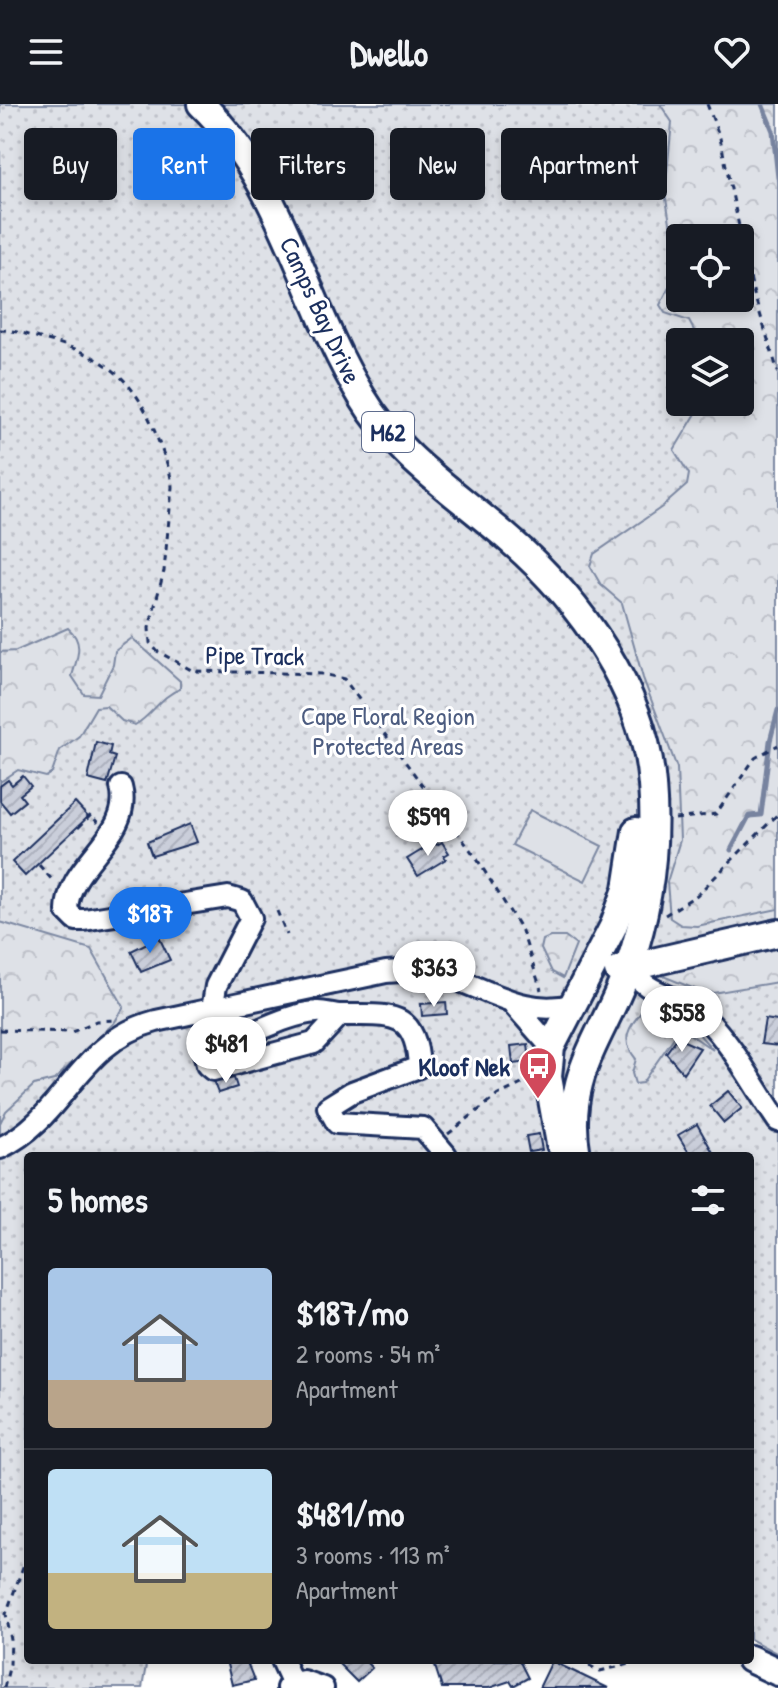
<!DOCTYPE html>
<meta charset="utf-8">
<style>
body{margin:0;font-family:"Patrick Hand",sans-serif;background:#242831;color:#f1f3f6;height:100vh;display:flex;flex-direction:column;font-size:30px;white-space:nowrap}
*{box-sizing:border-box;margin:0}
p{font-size:26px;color:#9ea1a6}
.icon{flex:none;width:44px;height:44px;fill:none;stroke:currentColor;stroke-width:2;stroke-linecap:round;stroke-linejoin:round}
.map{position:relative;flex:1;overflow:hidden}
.drawer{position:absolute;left:24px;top:1048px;width:730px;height:512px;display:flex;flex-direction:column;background:#171b24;border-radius:8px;box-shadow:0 4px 12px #0003}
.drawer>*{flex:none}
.top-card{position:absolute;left:24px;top:24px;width:730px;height:72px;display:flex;gap:16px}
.controls{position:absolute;left:666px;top:120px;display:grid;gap:16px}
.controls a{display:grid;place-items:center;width:88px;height:88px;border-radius:8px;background:#171b24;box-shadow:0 4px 12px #0003;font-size:40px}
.price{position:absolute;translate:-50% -68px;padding:0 18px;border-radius:28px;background:#fff;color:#222;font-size:26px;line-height:52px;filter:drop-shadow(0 2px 4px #0008)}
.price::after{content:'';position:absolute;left:50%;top:48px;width:24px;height:18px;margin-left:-12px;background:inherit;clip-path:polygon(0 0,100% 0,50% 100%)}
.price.current{background:#1a73e8;color:#fff}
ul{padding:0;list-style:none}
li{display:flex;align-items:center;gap:24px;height:200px;padding:0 24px}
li+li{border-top:2px solid #363941}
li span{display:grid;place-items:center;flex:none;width:224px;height:160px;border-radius:8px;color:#555}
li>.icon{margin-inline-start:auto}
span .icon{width:96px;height:96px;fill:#fffc;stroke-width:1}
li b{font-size:34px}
h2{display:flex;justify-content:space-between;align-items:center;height:96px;padding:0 24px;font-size:34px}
.pill{padding:0 28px;border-radius:8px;background:#171b24;box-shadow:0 4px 12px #0003;font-size:28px;line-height:72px}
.pill.current{background:#1a73e8;color:#fff}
header{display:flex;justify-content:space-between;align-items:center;height:104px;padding:0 24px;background:#171b24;font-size:36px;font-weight:700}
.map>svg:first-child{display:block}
.grass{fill:url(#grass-dots);stroke:#7c88a2;stroke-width:2;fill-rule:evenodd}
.forest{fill:url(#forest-crowns);stroke:#7c88a2;stroke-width:2;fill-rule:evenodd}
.pitch{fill:#dee1e7;stroke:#7c88a2;stroke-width:2}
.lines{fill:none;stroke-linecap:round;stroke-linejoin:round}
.stream{stroke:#77839f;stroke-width:5}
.building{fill:url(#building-hatch);stroke:#1b2f5e;stroke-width:2}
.minor-casing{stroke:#1b2f5e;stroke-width:26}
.major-casing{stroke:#1b2f5e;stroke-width:32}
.path{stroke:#1b2f5e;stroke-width:3;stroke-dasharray:6 6;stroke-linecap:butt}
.minor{stroke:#fff;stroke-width:20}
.major{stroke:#fff;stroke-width:26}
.labels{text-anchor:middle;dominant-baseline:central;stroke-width:6;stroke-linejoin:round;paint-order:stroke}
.shield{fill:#fff;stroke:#5f6d8e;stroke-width:2}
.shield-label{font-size:24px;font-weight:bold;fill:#1b2f5e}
.street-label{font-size:26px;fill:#1b2f5e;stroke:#fff}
.park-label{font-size:26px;fill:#4c5c80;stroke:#fff}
.poi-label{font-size:26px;font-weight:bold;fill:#1b2f5e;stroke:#fff;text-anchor:end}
</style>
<header><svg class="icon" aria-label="menu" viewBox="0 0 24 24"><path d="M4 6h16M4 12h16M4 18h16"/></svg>Dwello<svg class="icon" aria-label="heart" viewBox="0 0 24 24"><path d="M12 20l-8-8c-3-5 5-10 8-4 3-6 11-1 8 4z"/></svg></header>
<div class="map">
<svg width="778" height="1584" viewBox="0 0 778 1584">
<defs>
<pattern id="grass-dots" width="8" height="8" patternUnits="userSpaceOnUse" patternTransform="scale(2)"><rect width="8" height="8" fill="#dee1e7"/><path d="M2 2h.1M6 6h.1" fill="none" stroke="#bec1c9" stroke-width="1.8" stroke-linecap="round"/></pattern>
<pattern id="forest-crowns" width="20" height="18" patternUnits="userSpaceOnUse" patternTransform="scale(2)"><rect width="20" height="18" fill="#dee1e7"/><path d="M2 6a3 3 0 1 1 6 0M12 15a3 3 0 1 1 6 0" fill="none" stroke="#bec1c9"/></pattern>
<pattern id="building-hatch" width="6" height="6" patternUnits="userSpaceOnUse" patternTransform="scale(2)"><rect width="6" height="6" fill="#caceda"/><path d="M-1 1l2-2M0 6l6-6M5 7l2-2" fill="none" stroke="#adb1be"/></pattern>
</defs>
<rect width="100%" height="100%" fill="#fff"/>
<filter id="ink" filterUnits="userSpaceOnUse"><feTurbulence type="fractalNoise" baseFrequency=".0125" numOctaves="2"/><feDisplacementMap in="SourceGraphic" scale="16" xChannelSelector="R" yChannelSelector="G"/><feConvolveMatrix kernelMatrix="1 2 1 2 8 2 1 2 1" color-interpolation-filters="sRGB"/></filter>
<g filter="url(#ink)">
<path class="grass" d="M0 0H778V1550L750 1535V1052H586L583 1042 549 1052H28V1556H147L142 1584H0ZM680 134H740V194H680ZM680 238H740V298H680Z"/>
<g class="forest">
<path d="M660 0H778V805L697 822 681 821 670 814 667 778 680 736 677 664 643 574 622 499 601 481 590 462 594 450 662 403 687 381 689 370 674 346 703 298H740V238H700L689 217 665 209 660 201 678 166 665 89 672 18ZM740 134V194H680V134Z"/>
<path d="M68 524C85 539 77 554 72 572L84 590 98 591 113 561 115 547 132 534 180 577V585C160 592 153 611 135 621L122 617 106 602 96 603 79 632 60 646 52 669 46 673 18 666 0 678V548L16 547Z"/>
<polygon points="0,818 91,845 124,903 114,919 54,976 34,981 6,1007 0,1019"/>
<polygon points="550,833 565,833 576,841 563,874 552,868 541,845 543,836"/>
<polygon points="778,841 778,878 707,890 663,872 666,866"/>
<path d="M656 902 689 919 713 946 688 929H677L642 979 635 980 632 969 636 955C620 936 628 923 644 905Z"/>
</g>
<polygon class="pitch" points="530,706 602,742 585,777 512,741"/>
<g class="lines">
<g class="stream">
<polyline points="762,0 773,27 778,74"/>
<polyline points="731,746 749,712 761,711 770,637 778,606"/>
</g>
</g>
<g class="building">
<polygon points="96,638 111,642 109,651 115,653 107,680 88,675"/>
<polygon points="23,672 31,682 20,691 25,697 10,709 0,697 0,682 8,676 12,681"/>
<polygon points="75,699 88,713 25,772 12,758"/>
<polygon points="190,720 197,738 152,752 147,738"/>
<polygon points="435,738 437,741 442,738 449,749 444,752 446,755 418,772 407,755"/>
<polygon points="159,833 170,856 141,868 131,847"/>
<polygon points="446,898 447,910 422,912 421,900"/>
<polygon points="765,915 778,917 778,942 761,940"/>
<polygon points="677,934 700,944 683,969 666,949"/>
<polygon points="528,940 530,958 513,960 511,942"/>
<polygon points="234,974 237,983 218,989 214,979"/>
<polygon points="728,987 742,1004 724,1019 710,1002"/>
<polygon points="697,1020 715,1052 691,1052 678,1031"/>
<polygon points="539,1030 542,1046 529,1048 526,1032"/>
<polygon points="226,1556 246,1556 254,1576 232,1581"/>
<polygon points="335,1556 364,1556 372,1564 357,1578"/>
<polygon points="433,1556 519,1556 528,1574 513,1582 510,1577 489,1584 442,1584"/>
<polygon points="552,1557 608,1584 539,1584"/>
</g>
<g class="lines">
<defs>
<g id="minor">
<path d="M121 683C134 732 67 759 67 807L76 816H84L228 793 242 797 251 814 216 882 212 906"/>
<path d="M629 862C647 894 679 889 705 914 734 942 755 984 778 1017"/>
<polyline points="514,901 551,943"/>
<polyline points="230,903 239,934 203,944 207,961 213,966 314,939 340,911"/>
<path d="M242 958 239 934C263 925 290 910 316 908 324 907 333 911 341 911 387 912 416 903 419 963L352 988 328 1003 337 1019 423 1024 446 1051"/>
<path d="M0 1044C66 1013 77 938 156 917L386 868C403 867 419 865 436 869 483 881 524 915 574 900"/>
<polyline points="282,1556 293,1580"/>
<polyline points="287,1584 303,1577 323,1584"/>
</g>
<g id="major">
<path d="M201 0C284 80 303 197 362 293 398 354 459 391 511 437 580 497 645 587 652 681 657 741 649 804 629 862 604 933 562 971 577 1052"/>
<polyline points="618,866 778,829"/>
<polyline points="560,1040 548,973 551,943 613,823 627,785 636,727"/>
<polyline points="750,1555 778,1568"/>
</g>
</defs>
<use href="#minor" class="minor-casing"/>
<use href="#major" class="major-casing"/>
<g class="path">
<polyline points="707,0 720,34 753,187 778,268"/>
<path d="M0 226C14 226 29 231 43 235 106 251 136 275 158 336 164 352 171 366 172 383L164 467 149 524 150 539 157 547 193 567 323 570 344 575 477 755 522 827 541 886"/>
<polyline points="675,715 716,710 755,654 778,641"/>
<polyline points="78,724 91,711 98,719"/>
<polyline points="39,761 54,778"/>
<polyline points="277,807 287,831"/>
<polyline points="665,811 697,791 778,710"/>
<polyline points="0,926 72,928 96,917 114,916"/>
<polyline points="448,1030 498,991 528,977"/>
<polyline points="578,1556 600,1567 647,1556"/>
<polyline points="4,1584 10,1560 11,1536 6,1510 28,1449"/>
</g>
<use href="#minor" class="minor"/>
<use href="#major" class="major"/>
</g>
</g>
<defs>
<symbol id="bus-pin" viewBox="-11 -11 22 30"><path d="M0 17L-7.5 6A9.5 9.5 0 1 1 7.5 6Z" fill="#d1495b" stroke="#fff"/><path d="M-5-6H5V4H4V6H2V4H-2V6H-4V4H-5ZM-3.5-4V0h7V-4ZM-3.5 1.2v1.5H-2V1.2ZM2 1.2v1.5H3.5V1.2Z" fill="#fff"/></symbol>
</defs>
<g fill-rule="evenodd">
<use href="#bus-pin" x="516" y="940" width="44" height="60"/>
</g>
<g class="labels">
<rect class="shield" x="362" y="308" width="52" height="40" rx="6"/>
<g class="shield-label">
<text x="388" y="328">M62</text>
</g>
<g class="street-label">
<text transform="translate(321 206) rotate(65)">Camps Bay Drive</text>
<text transform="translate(255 551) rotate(1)">Pipe Track</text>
</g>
<g class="park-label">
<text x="388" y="611">Cape Floral Region<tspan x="388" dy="30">Protected Areas</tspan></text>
</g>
<g class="poi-label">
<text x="510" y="962">Kloof Nek</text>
</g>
</g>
</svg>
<div class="controls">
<a><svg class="icon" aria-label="locate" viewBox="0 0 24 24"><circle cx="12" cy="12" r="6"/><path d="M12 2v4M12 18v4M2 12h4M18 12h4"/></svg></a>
<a><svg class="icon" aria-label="layers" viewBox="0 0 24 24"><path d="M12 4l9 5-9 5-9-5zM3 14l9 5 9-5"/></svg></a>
</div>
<b class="price" style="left:428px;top:754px">$599</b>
<b class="price current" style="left:150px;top:851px">$187</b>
<b class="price" style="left:434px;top:905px">$363</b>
<b class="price" style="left:682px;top:950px">$558</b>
<b class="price" style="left:226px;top:981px">$481</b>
<div class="top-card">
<a class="pill">Buy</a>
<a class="pill current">Rent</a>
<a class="pill">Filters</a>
<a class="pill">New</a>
<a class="pill">Apartment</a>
</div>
<section class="drawer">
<h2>5 homes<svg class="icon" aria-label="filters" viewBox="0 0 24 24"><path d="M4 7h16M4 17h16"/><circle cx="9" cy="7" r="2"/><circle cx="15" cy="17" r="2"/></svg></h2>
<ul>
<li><span style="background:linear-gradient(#a9c7e8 70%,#b9a48a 0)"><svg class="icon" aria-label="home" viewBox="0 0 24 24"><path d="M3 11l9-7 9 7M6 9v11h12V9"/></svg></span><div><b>$187/mo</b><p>2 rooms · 54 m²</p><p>Apartment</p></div></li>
<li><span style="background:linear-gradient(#bfe0f5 65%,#c2b280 0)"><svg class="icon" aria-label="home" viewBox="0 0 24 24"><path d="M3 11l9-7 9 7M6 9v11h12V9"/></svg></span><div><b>$481/mo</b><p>3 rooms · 113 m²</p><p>Apartment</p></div></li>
</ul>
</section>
</div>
